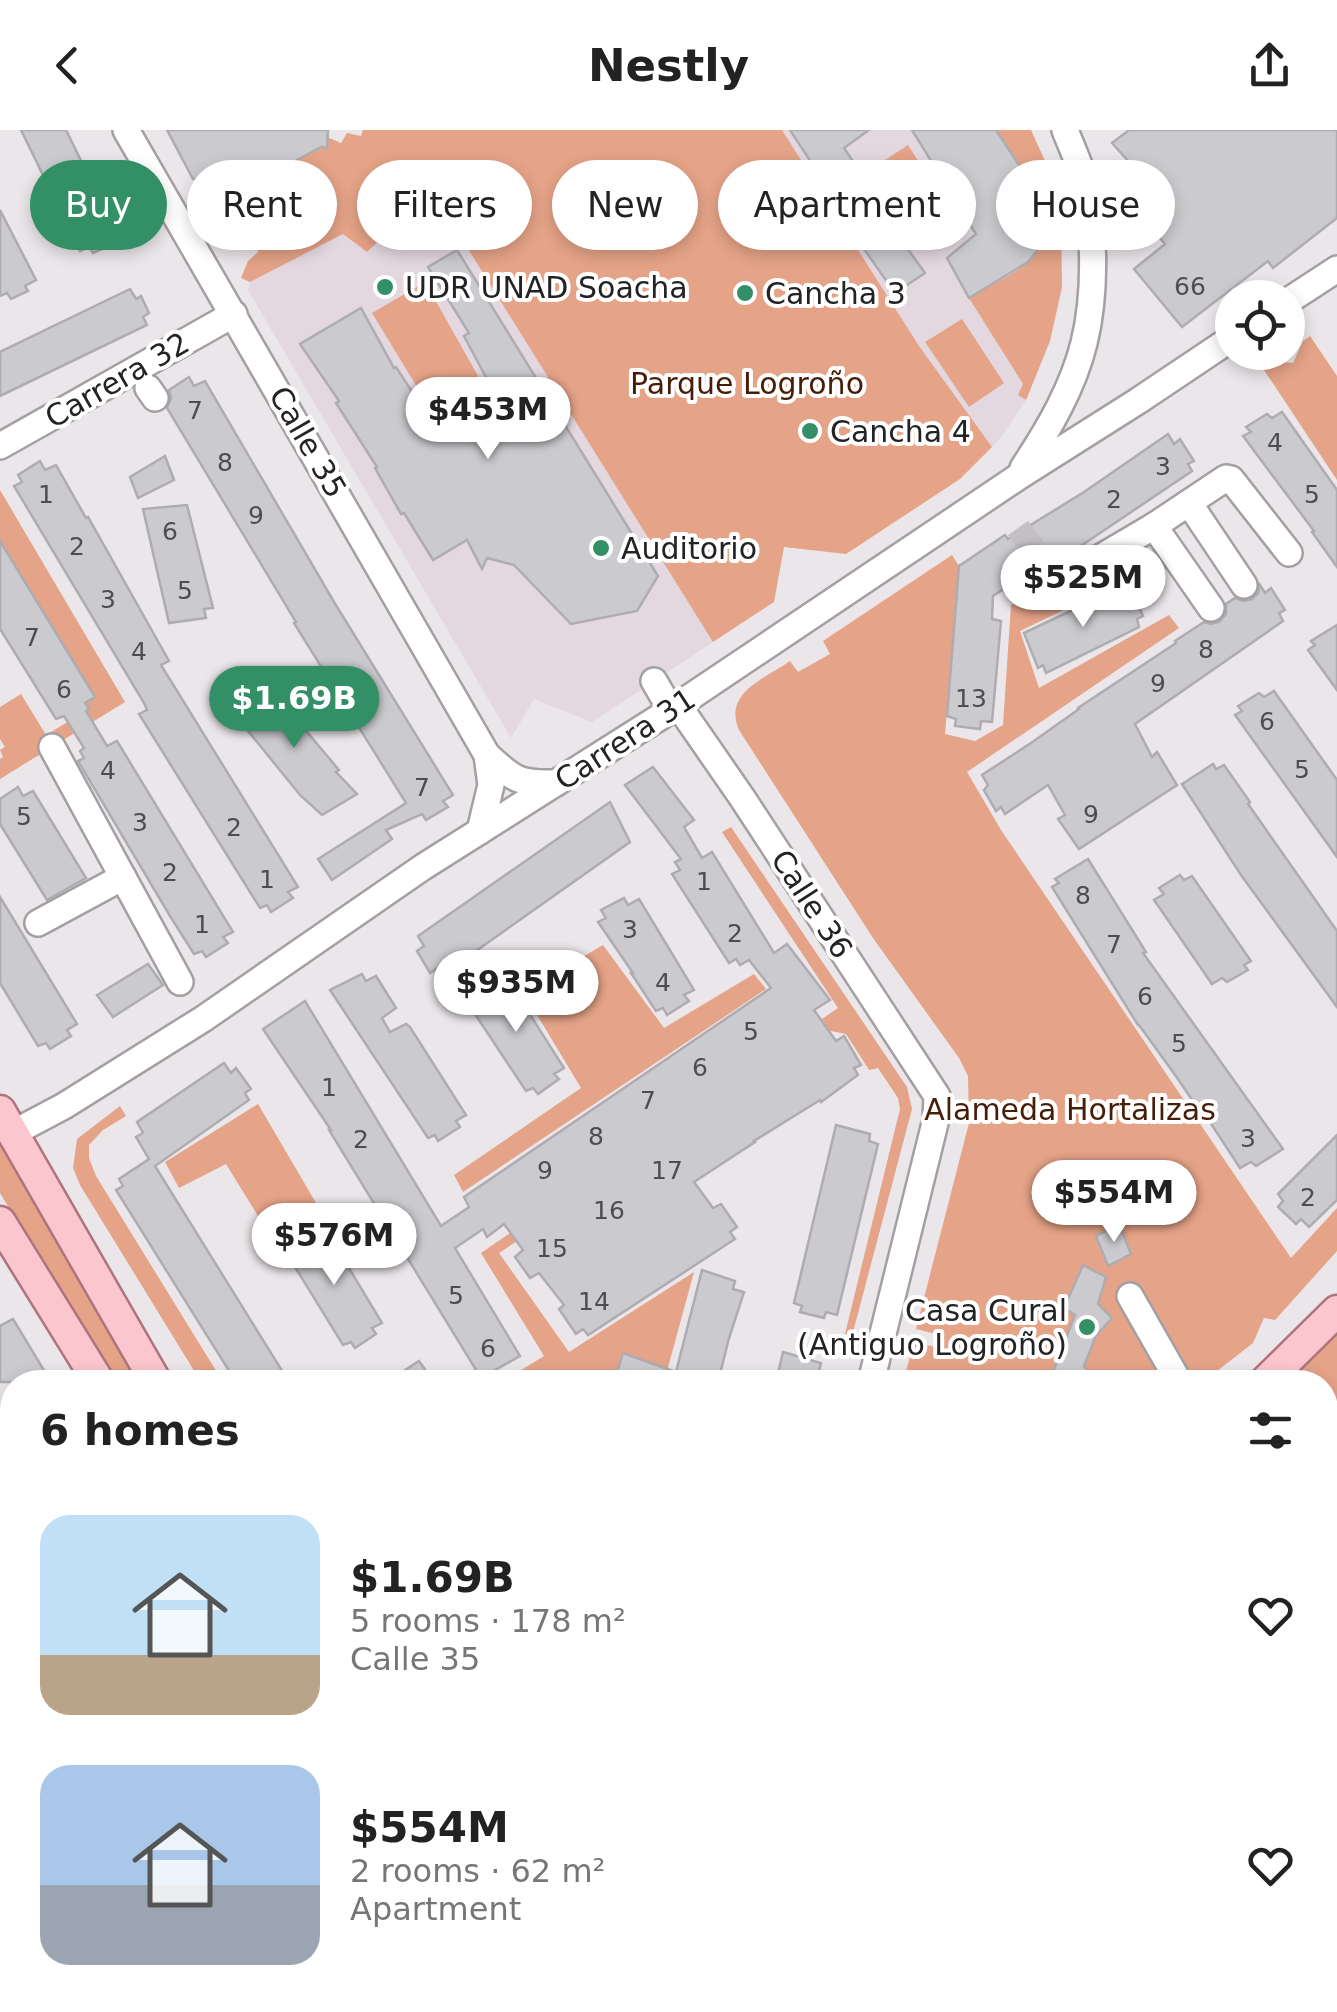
<!DOCTYPE html>
<meta charset="utf-8">
<style>
body{margin:0;font-family:"DejaVu Sans",sans-serif;background:#f6f6f6;color:#222;height:100vh;display:flex;flex-direction:column;font-size:38px;white-space:nowrap}
*{box-sizing:border-box;margin:0}
p{font-size:32px;color:#767676}
.icon{flex:none;width:55px;height:55px;fill:none;stroke:currentColor;stroke-width:2;stroke-linecap:round;stroke-linejoin:round}
.map{position:relative;flex:1;overflow:hidden}
.drawer{position:absolute;left:0px;top:1240px;width:1338px;height:642px;display:flex;flex-direction:column;background:#fff;border-radius:40px 40px 0 0;box-shadow:0 5px 15px #0003}
.drawer>*{flex:none}
.top-card{position:absolute;left:30px;top:30px;width:1278px;height:90px;display:flex;gap:20px}
.tools{position:absolute;left:1215px;top:150px;display:grid;gap:20px}
.tools a{display:grid;place-items:center;width:90px;height:90px;border-radius:50%;background:#fff;box-shadow:0 5px 15px #0003;font-size:50px}
.price{position:absolute;translate:-50% -85px;padding:0 22px;border-radius:35px;background:#fff;color:#222;font-size:32px;line-height:65px;filter:drop-shadow(0 2px 5px #0008)}
.price::after{content:'';position:absolute;left:50%;top:60px;width:30px;height:22px;margin-left:-15px;background:inherit;clip-path:polygon(0 0,100% 0,50% 100%)}
.price.active{background:#338f66;color:#fff}
ul{padding:0;list-style:none}
li{display:flex;align-items:center;gap:30px;height:250px;padding:0 40px}
li span{display:grid;place-items:center;flex:none;width:280px;height:200px;border-radius:30px;color:#555}
li>.icon{margin-inline-start:auto}
span .icon{width:120px;height:120px;fill:#fffc;stroke-width:1}
li b{font-size:42px}
h2{display:flex;justify-content:space-between;align-items:center;height:120px;padding:0 40px;font-size:42px}
.pill{padding:0 35px;border-radius:45px;background:#fff;box-shadow:0 5px 15px #0003;font-size:35px;line-height:90px}
.pill.active{background:#338f66;color:#fff}
header{display:flex;justify-content:space-between;align-items:center;height:130px;padding:0 40px;background:#fff;font-size:45px;font-weight:800}
.map>svg:first-child{display:block}
.built{fill:#e3d8e0}
.green{fill:#e5a387}
.building{fill:#cbcace;stroke:#aeacb1;stroke-width:2.5}
.lines{fill:none;stroke-linecap:round;stroke-linejoin:round}
.minor-tunnel{stroke:#c3bfc2;stroke-width:25;stroke-dasharray:25 12;stroke-linecap:butt}
.minor-casing{stroke:#a49fa3;stroke-width:30}
.major-casing{stroke:#ae747e;stroke-width:35}
.minor{stroke:#fff;stroke-width:25}
.major{stroke:#fbc6ce;stroke-width:30}
.poi-dot{fill:#338f66;stroke:#fff;stroke-width:4}
.labels{text-anchor:middle;dominant-baseline:central;stroke-width:8;stroke-linejoin:round;paint-order:stroke}
.number-label{font-size:25px;fill:#4e4d4e}
.poi-label{font-size:30px;fill:#242324;stroke:#fff;text-anchor:start}
.street-label{font-size:30px;fill:#242324;stroke:#fff}
.park-label{font-size:30px;fill:#481d08;stroke:#fff}
</style>
<header><svg class="icon" aria-label="back" viewBox="0 0 24 24"><path d="M15 5l-7 7 7 7"/></svg>Nestly<svg class="icon" aria-label="share" viewBox="0 0 24 24"><path d="M12 15V3M7 8l5-5 5 5M5 13v7h14v-7"/></svg></header>
<div class="map">
<svg width="1337" height="1882" viewBox="0 0 1337 1882">
<rect width="100%" height="100%" fill="#ebe6ea"/>
<g class="built">
<polygon points="782,0 1031,0 1055,53 1061,86 1062,157 1050,211 1026,270 1002,306 992,317 964,282 919,216"/>
<polygon points="432,60 713,512 592,592 534,569 511,608 248,160 250,152 343,104 367,122"/>
<polygon points="698,1870 1000,1870 982,1882 711,1882"/>
</g>
<g class="green">
<polygon points="363,0 782,0 919,216 992,317 960,349 846,424 784,417 774,472 713,512 432,61 367,122 343,104 250,152 241,148 248,131 258,122 258,118 218,89 256,70 247,57 327,7 341,13 347,3 361,6"/>
<path d="M996 0H1031L1055 53 1061 86 1062 157 1050 211 1026 270 1018 265 1023 254 969 168C988 156 1013 146 1029 131 1068 95 1017 33 996 0Z"/>
<polygon points="908,15 956,90 918,114 870,40"/>
<polygon points="425,152 478,246 428,275 372,183"/>
<polygon points="962,189 1004,253 969,277 925,212"/>
<polygon points="1310,206 1337,246 1337,350 1262,237 1271,231 1293,233 1303,211"/>
<polygon points="0,360 125,572 0,649 0,629 3,627 0,620 5,617 0,609 0,577 21,564 46,605 89,579 85,573 94,567 73,531 62,535 62,514 10,427 0,431"/>
<path d="M1129 424 1141 443 1020 501 1039 558 1169 485 1179 498 967 642 1001 700 1291 1128 1337 1078V1121L1275 1190 1264 1188 1253 1213 1203 1252H903L914 1212 940 1218 944 1206 916 1199 969 993 968 946 959 928 873 808 739 600C723 563 764 549 790 531L798 542 830 524 823 511 952 425 959 436 945 604 975 611 1003 595 1011 475 1048 455C1075 466 1106 437 1129 424Z"/>
<polygon points="731,697 907,957 912,979 852,1206 845,1204 900,979 898,968 878,938 869,940 846,904 831,901 499,1123 569,1222 694,1142 664,1252 557,1252 533,1245 518,1252 502,1252 544,1226 481,1123 838,878 722,702"/>
<polygon points="603,815 664,898 754,844 766,859 463,1062 454,1045 581,958 522,860 526,858 562,878 593,842 581,828"/>
<polygon points="258,974 326,1090 279,1120 226,1034 179,1058 165,1032"/>
<polygon points="120,976 126,986 103,1000 89,1015 89,1028 96,1046 223,1252 201,1252 80,1055 73,1038 77,1009"/>
<polygon points="0,1006 141,1252 115,1252 0,1063"/>
<polygon points="1337,1203 1337,1320 1325,1331 1325,1252 1284,1252"/>
<polygon points="1331,1369 1337,1374 1337,1512 1325,1494 1325,1374"/>
<polygon points="12,1782 12,1870 45,1870 21,1882 0,1882 0,1789"/>
<polygon points="108,1870 307,1870 362,1877 414,1875 429,1870 502,1870 515,1882 234,1882 206,1873 189,1882 83,1882"/>
</g>
<g class="building">
<polygon points="21,0 66,0 117,104 107,110 110,116 93,123 89,117 80,121"/>
<polygon points="167,0 328,0 327,18 321,17 218,73 205,49 193,49"/>
<polygon points="790,0 869,0 844,18 879,69 874,72 925,143 895,163 857,109 860,107"/>
<polygon points="912,0 996,0 1036,61 1043,96 1041,116 1028,132 969,168 947,128 976,104"/>
<polygon points="1129,0 1337,0 1337,88 1273,138 1268,131 1182,197 1134,139 1165,114 1130,74 1139,66 1119,44 1130,33 1112,13"/>
<polygon points="0,80 36,150 25,156 28,161 11,169 7,163 0,166"/>
<polygon points="457,120 658,446 637,481 571,494 514,435 487,428 482,439 467,410 433,430 404,383 401,384 375,338 377,337 336,273 339,271 300,214 361,178 394,238 396,237 429,288 489,253 464,206 469,203 428,137"/>
<polygon points="130,159 136,169 141,166 149,183 143,187 147,195 0,266 0,222"/>
<polygon points="189,247 194,256 205,251 334,472 453,665 443,671 448,677 426,690 422,684 386,700 392,709 332,750 318,729 406,673 294,493 296,492 167,278 171,268 169,260"/>
<polygon points="1282,282 1337,360 1337,437 1312,402 1314,401 1243,306 1251,302 1246,297 1267,284 1272,288"/>
<polygon points="1168,304 1174,314 1180,309 1194,331 1188,334 1192,341 1063,428 1047,416 1032,418 1027,426 1026,435 1029,441 1006,457 1004,454 1004,459 993,466 992,489 1001,491 992,592 981,591 980,599 955,596 956,589 947,586 959,436 1005,405 1008,409 1084,362"/>
<polygon points="165,326 174,350 138,368 130,347"/>
<polygon points="40,331 45,340 56,335 86,388 88,387 169,531 161,535 298,757 288,762 293,768 271,782 267,775 260,778 139,584 147,580 144,573 14,356 22,352 18,345"/>
<polygon points="187,375 213,478 204,479 206,488 169,493 143,379"/>
<polygon points="0,411 95,567 85,573 89,579 86,581 107,616 117,611 233,802 223,807 228,813 206,827 202,821 194,824 170,786 78,631 84,628 80,621 84,618 64,586 56,589 0,499"/>
<polygon points="1260,455 1265,463 1271,458 1285,480 1279,483 1283,491 1135,594 1152,627 1157,622 1177,655 1079,719 1058,689 1065,685 1048,655 1005,684 1001,677 996,681 984,660 988,655 982,645 1031,613 1079,579 1078,578 1176,513 1175,511 1204,492 1211,494 1219,492 1226,484 1226,474 1235,468 1244,471 1252,469 1258,463"/>
<polygon points="1121,457 1125,467 1132,463 1143,486 1137,489 1139,497 1046,543 1043,535 1038,538 1024,503"/>
<polygon points="1337,495 1337,560 1308,520 1315,515 1311,511"/>
<polygon points="260,557 264,563 271,559 339,640 336,642 357,664 322,685 300,665 236,586 245,579 240,574"/>
<polygon points="1274,561 1337,650 1337,727 1235,585 1242,581 1238,576 1259,563 1264,567"/>
<polygon points="1213,634 1216,639 1224,635 1250,672 1248,674 1337,801 1337,877 1241,745 1182,654"/>
<polygon points="653,637 694,690 684,697 702,728 712,722 774,823 787,814 830,870 814,880 836,911 844,906 861,935 854,938 858,945 821,972 820,970 754,1011 755,1012 694,1052 713,1078 721,1074 737,1097 730,1102 735,1109 588,1205 583,1199 576,1204 559,1179 564,1175 539,1143 530,1148 515,1127 523,1120 504,1094 487,1107 483,1099 455,1118 520,1226 481,1248 329,1000 331,1000 263,899 305,871 441,1096 469,1077 464,1067 771,858 749,830 740,835 736,829 729,833 672,744 680,740 675,732 681,729 625,655"/>
<polygon points="18,657 23,666 33,661 86,748 47,770 0,694 0,669"/>
<polygon points="610,672 630,712 442,845 438,838 430,843 417,821 424,816 418,806"/>
<polygon points="1088,729 1146,822 1143,823 1283,1019 1256,1036 1251,1032 1240,1038 1208,989 1206,990 1173,942 1139,895 1138,895 1052,757 1059,753 1055,749"/>
<polygon points="1180,745 1184,750 1192,746 1251,831 1244,835 1248,840 1227,852 1222,848 1212,854 1154,770 1164,764 1159,758"/>
<polygon points="0,767 77,894 67,900 71,906 50,919 46,913 38,916 0,853"/>
<polygon points="624,768 628,775 639,769 694,860 684,865 689,871 667,885 663,878 656,881 631,843 633,843 598,792 606,788 601,780"/>
<polygon points="148,834 163,855 113,887 97,865"/>
<polygon points="362,844 366,851 376,846 396,878 382,888 390,902 406,894 410,897 466,985 456,991 460,997 438,1011 435,1005 428,1008 330,860"/>
<polygon points="493,848 497,855 508,850 564,938 554,944 559,949 538,964 533,958 526,961 467,872 475,868 470,860"/>
<polygon points="224,933 231,943 236,938 251,959 245,963 249,970 155,1036 289,1252 236,1252 116,1060 123,1056 119,1049 149,1029 136,1007 143,1003 137,992"/>
<polygon points="836,995 870,1004 869,1011 878,1014 837,1185 826,1182 824,1188 800,1182 802,1176 794,1173"/>
<polygon points="1337,1005 1337,1070 1309,1097 1301,1089 1296,1094 1278,1077 1283,1071 1278,1064"/>
<polygon points="1119,1094 1131,1124 1108,1136 1096,1106"/>
<polygon points="311,1098 318,1108 328,1103 382,1193 372,1198 376,1204 355,1218 351,1212 343,1215 287,1124 295,1120 291,1113"/>
<polygon points="1083,1135 1106,1147 1098,1174 1112,1188 1096,1206 1084,1236 1096,1252 1049,1252 1075,1185 1064,1178"/>
<polygon points="702,1140 735,1151 733,1159 744,1162 729,1208 718,1252 614,1252 623,1223 676,1242"/>
<polygon points="13,1189 51,1252 0,1252 0,1196"/>
<polygon points="783,1222 821,1233 816,1252 776,1252"/>
<polygon points="419,1231 434,1252 387,1252"/>
</g>
<g class="lines">
<polyline class="minor-tunnel" points="1018,398 1042,431"/>
<defs>
<g id="minor">
<path d="M126 0 487 625C514 650 519 654 556 653"/>
<polyline points="1288,171 1337,139"/>
<polyline points="148,258 155,268"/>
<polyline points="0,316 234,184"/>
<path d="M1023 338C1048 300 1073 258 1084 213 1096 165 1095 99 1084 51 1080 34 1071 16 1065 0"/>
<polyline points="1189,373 1244,455"/>
<polyline points="1154,396 1211,478"/>
<polyline points="1042,431 1052,443 1069,446 1154,396 1226,348 1231,349 1289,423"/>
<polyline points="654,551 671,580"/>
<polyline points="678,575 743,669 937,966 936,989 871,1252"/>
<polyline points="52,617 180,852"/>
<polyline points="480,701 491,655 487,625"/>
<polyline points="38,793 123,747"/>
<polyline points="13,1003 64,976 203,889 423,737 671,580 1018,347 1138,271 1232,208"/>
<polyline points="1130,1166 1179,1252"/>
<polyline points="1325,1536 1337,1553"/>
</g>
<g id="major">
<polyline points="0,981 156,1252"/>
<polyline points="0,1092 99,1252"/>
<polyline points="1265,1252 1337,1181"/>
<polyline points="1325,1350 1337,1340"/>
<polyline points="0,1774 12,1768"/>
<polyline points="537,1870 549,1882"/>
<polyline points="615,1870 628,1882"/>
<polyline points="36,1882 61,1870"/>
</g>
</defs>
<use href="#minor" class="minor-casing"/>
<use href="#major" class="major-casing"/>
<use href="#minor" class="minor"/>
<use href="#major" class="major"/>
</g>
<g class="poi-dot">
<circle cx="385" cy="157" r="10"/>
<circle cx="745" cy="163" r="10"/>
<circle cx="810" cy="301" r="10"/>
<circle cx="601" cy="418" r="10"/>
<circle cx="1087" cy="1197" r="10"/>
</g>
<g class="labels">
<g class="number-label">
<text x="1190" y="156">66</text>
<text x="195" y="280">7</text>
<text x="1275" y="312">4</text>
<text x="225" y="332">8</text>
<text x="1163" y="336">3</text>
<text x="46" y="364">1</text>
<text x="1312" y="364">5</text>
<text x="1114" y="369">2</text>
<text x="256" y="385">9</text>
<text x="170" y="401">6</text>
<text x="77" y="416">2</text>
<text x="185" y="460">5</text>
<text x="108" y="469">3</text>
<text x="32" y="507">7</text>
<text x="1206" y="519">8</text>
<text x="139" y="521">4</text>
<text x="1158" y="553">9</text>
<text x="64" y="559">6</text>
<text x="971" y="568">13</text>
<text x="1267" y="591">6</text>
<text x="1302" y="639">5</text>
<text x="108" y="640">4</text>
<text x="422" y="657">7</text>
<text x="1091" y="684">9</text>
<text x="24" y="686">5</text>
<text x="140" y="692">3</text>
<text x="234" y="697">2</text>
<text x="170" y="742">2</text>
<text x="267" y="749">1</text>
<text x="704" y="751">1</text>
<text x="1083" y="765">8</text>
<text x="202" y="794">1</text>
<text x="630" y="799">3</text>
<text x="735" y="803">2</text>
<text x="1114" y="814">7</text>
<text x="663" y="852">4</text>
<text x="1145" y="866">6</text>
<text x="751" y="901">5</text>
<text x="1179" y="913">5</text>
<text x="700" y="937">6</text>
<text x="329" y="957">1</text>
<text x="648" y="970">7</text>
<text x="596" y="1006">8</text>
<text x="1248" y="1008">3</text>
<text x="361" y="1009">2</text>
<text x="545" y="1040">9</text>
<text x="667" y="1040">17</text>
<text x="1308" y="1067">2</text>
<text x="609" y="1080">16</text>
<text x="552" y="1118">15</text>
<text x="456" y="1165">5</text>
<text x="594" y="1171">14</text>
<text x="488" y="1218">6</text>
</g>
<g class="poi-label">
<text x="405" y="157">UDR UNAD Soacha</text>
<text x="765" y="163">Cancha 3</text>
<text x="830" y="301">Cancha 4</text>
<text x="621" y="418">Auditorio</text>
<text x="1067" y="1180" text-anchor="end">Casa Cural<tspan x="1067" dy="34">(Antiguo Logroño)</tspan></text>
</g>
<g class="street-label">
<text transform="translate(117 250) rotate(-30)">Carrera 32</text>
<text transform="translate(308 312) rotate(60)">Calle 35</text>
<text transform="translate(625 609) rotate(-33)">Carrera 31</text>
<text transform="translate(812 774) rotate(57)">Calle 36</text>
</g>
<g class="park-label">
<text x="747" y="253">Parque Logroño</text>
<text x="1070" y="979">Alameda Hortalizas</text>
</g>
</g>
</svg>
<div class="tools">
<a><svg class="icon" aria-label="locate" viewBox="0 0 24 24"><circle cx="12" cy="12" r="6"/><path d="M12 2v4M12 18v4M2 12h4M18 12h4"/></svg></a>
</div>
<b class="price" style="left:488px;top:332px">$453M</b>
<b class="price" style="left:1083px;top:500px">$525M</b>
<b class="price active" style="left:294px;top:621px">$1.69B</b>
<b class="price" style="left:516px;top:905px">$935M</b>
<b class="price" style="left:1114px;top:1115px">$554M</b>
<b class="price" style="left:334px;top:1158px">$576M</b>
<div class="top-card">
<a class="pill active">Buy</a>
<a class="pill">Rent</a>
<a class="pill">Filters</a>
<a class="pill">New</a>
<a class="pill">Apartment</a>
<a class="pill">House</a>
</div>
<section class="drawer">
<h2>6 homes<svg class="icon" aria-label="filters" viewBox="0 0 24 24"><path d="M4 7h16M4 17h16"/><circle cx="9" cy="7" r="2"/><circle cx="15" cy="17" r="2"/></svg></h2>
<ul>
<li><span style="background:linear-gradient(#bfe0f5 70%,#b9a48a 0)"><svg class="icon" aria-label="home" viewBox="0 0 24 24"><path d="M3 11l9-7 9 7M6 9v11h12V9"/></svg></span><div><b>$1.69B</b><p>5 rooms · 178 m²</p><p>Calle 35</p></div><svg class="icon" aria-label="heart" viewBox="0 0 24 24"><path d="M12 20l-8-8c-3-5 5-10 8-4 3-6 11-1 8 4z"/></svg></li>
<li><span style="background:linear-gradient(#a9c7e8 60%,#9aa5b1 0)"><svg class="icon" aria-label="home" viewBox="0 0 24 24"><path d="M3 11l9-7 9 7M6 9v11h12V9"/></svg></span><div><b>$554M</b><p>2 rooms · 62 m²</p><p>Apartment</p></div><svg class="icon" aria-label="heart" viewBox="0 0 24 24"><path d="M12 20l-8-8c-3-5 5-10 8-4 3-6 11-1 8 4z"/></svg></li>
</ul>
</section>
</div>
